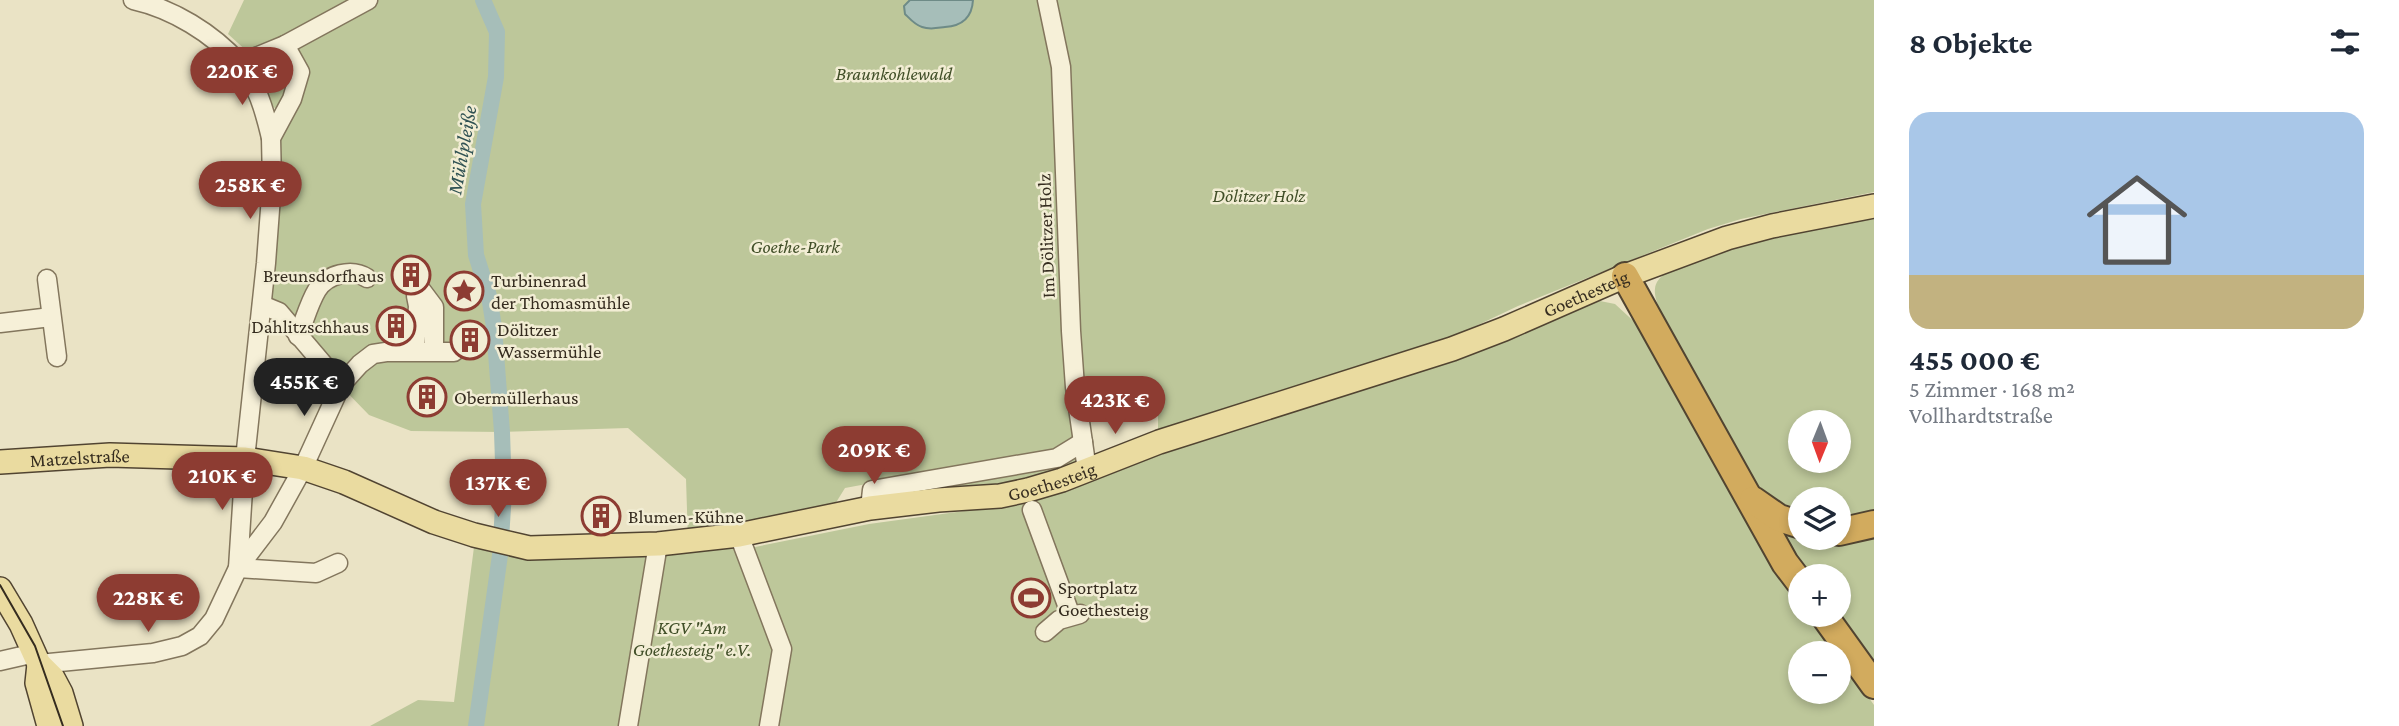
<!DOCTYPE html>
<html lang="de">
<meta charset="utf-8">
<style>
body{margin:0;font-family:"Crimson Pro",serif;background:#f6f6f7;color:#1f2937;height:100vh;display:flex;flex-direction:column;font-size:26px;white-space:nowrap}
*{box-sizing:border-box;margin:0}
p{font-size:23px;color:#747a83}
.icon{flex:none;width:38px;height:38px;fill:none;stroke:currentColor;stroke-width:2;stroke-linecap:round;stroke-linejoin:round}
.map{position:relative;flex:1;overflow:hidden}
.panel{display:flex;flex-direction:column;background:#fff;width:525px}
.panel>*{flex:none}
.needle{width:46px;rotate:181deg}
.fabs{position:absolute;left:1788px;top:410px;display:grid;gap:14px}
.fabs a{display:grid;place-items:center;width:63px;height:63px;border-radius:50%;background:#fff;box-shadow:0 4px 10px #0003;font-size:35px}
.price{position:absolute;translate:-50% -60px;padding:0 16px;border-radius:24px;background:#8d3c32;color:#fff;font-size:23px;line-height:46px;filter:drop-shadow(0 2px 4px #0008)}
.price::after{content:'';position:absolute;left:50%;top:42px;width:21px;height:16px;margin-left:-10px;background:inherit;clip-path:polygon(0 0,100% 0,50% 100%)}
.price.selected{background:#222;color:#fff}
ul{padding:0;list-style:none}
li{display:grid;align-content:center;gap:14px;height:371px;padding:0 35px}
li span{display:grid;place-items:center;height:217px;border-radius:21px;color:#555}
li>.icon{margin-inline-start:auto}
span .icon{width:126px;height:126px;fill:#fffc;stroke-width:1}
li b{font-size:30px}
h2{display:flex;justify-content:space-between;align-items:center;height:84px;padding:0 35px;font-size:30px}
main{display:flex;flex:1;min-height:0}
.map>svg:first-child{display:block}
.green{fill:#bdc79a;fill-rule:evenodd}
.water{fill:#a6beb9;stroke:#6e8b87;stroke-width:2}
.lines{fill:none;stroke-linecap:round;stroke-linejoin:round}
.canal{stroke:#a6beb9;stroke-width:16}
.minor-casing{stroke:#83765d;stroke-width:21}
.major-casing{stroke:#514431;stroke-width:26}
.highway-casing{stroke:#514431;stroke-width:30}
.minor{stroke:#f6f0d8;stroke-width:18}
.major{stroke:#eadba0;stroke-width:23}
.highway{stroke:#d2ab5e;stroke-width:26}
.tram{stroke:#352c1f;stroke-width:2}
.labels{text-anchor:middle;dominant-baseline:central;stroke-width:5;stroke-linejoin:round;paint-order:stroke}
.park-label{font-size:19px;font-style:italic;fill:#414f28;stroke:#f2edd4}
.street-label{font-size:19px;fill:#352c1f;stroke:#f2edd4}
.poi-label{font-size:19px;fill:#352c1f;stroke:#f2edd4;text-anchor:start}
.water-label{font-size:21px;font-style:italic;fill:#305253;stroke:#f2edd4}
</style>
<main>
<div class="map">
<svg width="1874" height="726" viewBox="0 0 1874 726">
<rect width="100%" height="100%" fill="#eae3c5"/>
<g class="green">
<polygon points="244,0 1874,0 1874,192 1741,219 1708,229 1518,306 1461,333 1368,365 1158,430 1158,387 1075,387 1087,470 929,501 926,473 845,488 827,517 688,541 686,479 628,428 502,432 411,431 369,415 262,305 271,138 300,72 285,45 250,54 228,34"/>
<path d="M273 67 286 70C290 84 283 97 278 110 265 103 257 83 264 70Z"/>
<path d="M1874 219V513L1839 519V499H1801V514L1759 496 1663 318C1659 307 1651 293 1657 282 1663 271 1679 268 1689 264 1749 241 1811 228 1874 219ZM1801 422H1839V460H1801Z"/>
<polygon points="1600,301 1615,304 1640,327 1761,542 1801,602 1801,614 1809,614 1837,653 1801,653 1801,691 1839,691 1839,656 1874,705 1874,726 370,726 418,700 454,702 474,547 500,555 524,557 750,548 869,524 1001,506 1041,499 1153,453 1475,353 1565,312"/>
<path d="M1777 529C1817 543 1833 540 1874 533V668L1839 614V576H1808Z"/>
</g>
<path class="water" d="M910 0H973C972 18 962 26 945 27 937 28 930 30 922 27 915 25 910 19 905 14L904 6Z"/>
<g class="lines">
<polyline class="canal" points="476,726 500,555 504,492 502,432 494,327 489,296 476,255 473,204 496,77 497,32 483,0"/>
<defs>
<g id="minor">
<path d="M133 0C173 9 212 33 239 63 257 83 265 112 271 138"/>
<polyline points="1047,0 1061,67 1071,331 1075,387 1087,470"/>
<polyline points="239,64 285,45 368,0"/>
<polyline points="47,279 57,357"/>
<polyline points="262,305 279,312 341,385"/>
<polyline points="0,323 51,317"/>
<path d="M298 336C304 322 309 303 317 290 327 274 352 268 367 278"/>
<polyline points="415,351 418,306 416,296 422,291 434,307 434,351"/>
<polyline points="870,508 872,490 1057,458 1083,442"/>
<polyline points="1032,510 1071,616"/>
<polyline points="739,535 782,649 769,726"/>
<polyline points="238,568 273,522 303,468 341,385 360,364 373,354 386,352 454,352"/>
<polyline points="238,568 316,573 338,563"/>
<polyline points="1045,632 1059,620 1080,614"/>
<polyline points="0,661 35,653"/>
<polyline points="39,664 153,653 182,646 200,636 214,619 238,568 245,459 266,263 272,183 271,138 292,99 300,72 285,45"/>
<polyline points="628,726 658,544"/>
</g>
<g id="major">
<path id="s1" d="M0 462 110 455 245 459 303 468 344 482 434 522 474 535 529 548 658 544 739 535 870 508 938 500 1000 496 1028 490 1062 480 1159 442 1452 349 1504 329 1625 276 1727 238 1772 226 1874 206"/>
<polyline points="0,589 21,624 39,664 53,678 61,693 71,726"/>
<polyline points="39,664 37,683 49,726"/>
</g>
<g id="highway">
<polyline points="1625,276 1785,563 1801,584"/>
<polyline points="1753,500 1779,518 1801,525"/>
<polyline points="1839,532 1874,524"/>
<polyline points="1823,614 1874,685"/>
</g>
</defs>
<use href="#minor" class="minor-casing"/>
<use href="#major" class="major-casing"/>
<use href="#highway" class="highway-casing"/>
<use href="#minor" class="minor"/>
<use href="#major" class="major"/>
<use href="#highway" class="highway"/>
<polyline class="tram" points="0,585 35,646 63,726"/>
</g>
<defs>
<symbol id="building-ring" viewBox="-11 -11 22 22"><circle r="9.5" fill="#f2edd4" stroke="#8d3c32" stroke-width="1.5"/><path d="M-4-6H4V6H1V3H-1V6H-4ZM-2.5-4.3h1.7v1.8h-1.7ZM.8-4.3h1.7v1.8H.8ZM-2.5-1h1.7V.8h-1.7ZM.8-1h1.7V.8H.8Z" fill="#8d3c32"/></symbol>
<symbol id="sight-ring" viewBox="-11 -11 22 22"><circle r="9.5" fill="#f2edd4" stroke="#8d3c32" stroke-width="1.5"/><path d="M0-6L1.8-2.2L6-1.7L2.9 1.2L3.7 5.4L0 3.3L-3.7 5.4L-2.9 1.2L-6-1.7L-1.8-2.2Z" fill="#8d3c32"/></symbol>
<symbol id="stadium-ring" viewBox="-11 -11 22 22"><circle r="9.5" fill="#f2edd4" stroke="#8d3c32" stroke-width="1.5"/><path d="M0-5a6.5 5 0 1 0 0 10a6.5 5 0 1 0 0-10ZM-3.5-1.8h7v3.6h-7Z" fill="#8d3c32"/></symbol>
</defs>
<g fill-rule="evenodd">
<use href="#building-ring" x="389" y="253" width="44" height="44"/>
<use href="#sight-ring" x="442" y="269" width="44" height="44"/>
<use href="#building-ring" x="374" y="304" width="44" height="44"/>
<use href="#building-ring" x="448" y="318" width="44" height="44"/>
<use href="#building-ring" x="405" y="375" width="44" height="44"/>
<use href="#building-ring" x="579" y="494" width="44" height="44"/>
<use href="#stadium-ring" x="1009" y="576" width="44" height="44"/>
</g>
<g class="labels">
<g class="park-label">
<text x="894" y="73">Braunkohlewald</text>
<text x="1259" y="195">Dölitzer Holz</text>
<text x="795" y="246">Goethe-Park</text>
<text x="692" y="627">KGV "Am<tspan x="692" dy="22">Goethesteig" e.V.</tspan></text>
</g>
<g class="street-label">
<text transform="translate(1046 236) rotate(-92)">Im Dölitzer Holz</text>
<text stroke="none"><textPath href="#s1" startOffset="1640">Goethesteig</textPath></text>
<text stroke="none"><textPath href="#s1" startOffset="80">Matzelstraße</textPath></text>
<text stroke="none"><textPath href="#s1" startOffset="1073">Goethesteig</textPath></text>
</g>
<g class="poi-label">
<text x="384" y="275" text-anchor="end">Breunsdorfhaus</text>
<text x="491" y="280">Turbinenrad<tspan x="491" dy="22">der Thomasmühle</tspan></text>
<text x="369" y="326" text-anchor="end">Dahlitzschhaus</text>
<text x="497" y="329">Dölitzer<tspan x="497" dy="22">Wassermühle</tspan></text>
<text x="454" y="397">Obermüllerhaus</text>
<text x="628" y="516">Blumen-Kühne</text>
<text x="1058" y="587">Sportplatz<tspan x="1058" dy="22">Goethesteig</tspan></text>
</g>
<g class="water-label">
<text transform="translate(462 150) rotate(-80)">Mühlpleiße</text>
</g>
</g>
</svg>
<div class="fabs">
<a><svg class="needle" viewBox="-14 -14 28 28"><path d="M0-13l5 13h-10z" fill="#e53935"/><path d="M0 13l5-13h-10z" fill="#747a83"/></svg></a>
<a><svg class="icon" aria-label="layers" viewBox="0 0 24 24"><path d="M12 4l9 5-9 5-9-5zM3 14l9 5 9-5"/></svg></a>
<a>+</a>
<a>−</a>
</div>
<b class="price" style="left:242px;top:107px">220K €</b>
<b class="price" style="left:250px;top:221px">258K €</b>
<b class="price selected" style="left:304px;top:418px">455K €</b>
<b class="price" style="left:1115px;top:436px">423K €</b>
<b class="price" style="left:874px;top:486px">209K €</b>
<b class="price" style="left:222px;top:512px">210K €</b>
<b class="price" style="left:498px;top:519px">137K €</b>
<b class="price" style="left:148px;top:634px">228K €</b>
</div>
<section class="panel">
<h2>8 Objekte<svg class="icon" aria-label="filters" viewBox="0 0 24 24"><path d="M4 7h16M4 17h16"/><circle cx="9" cy="7" r="2"/><circle cx="15" cy="17" r="2"/></svg></h2>
<ul>
<li><span style="background:linear-gradient(#a9c7e8 75%,#c2b280 0)"><svg class="icon" aria-label="home" viewBox="0 0 24 24"><path d="M3 11l9-7 9 7M6 9v11h12V9"/></svg></span><div><b>455 000 €</b><p>5 Zimmer · 168 m²</p><p>Vollhardtstraße</p></div></li>
</ul>
</section>
</main>
